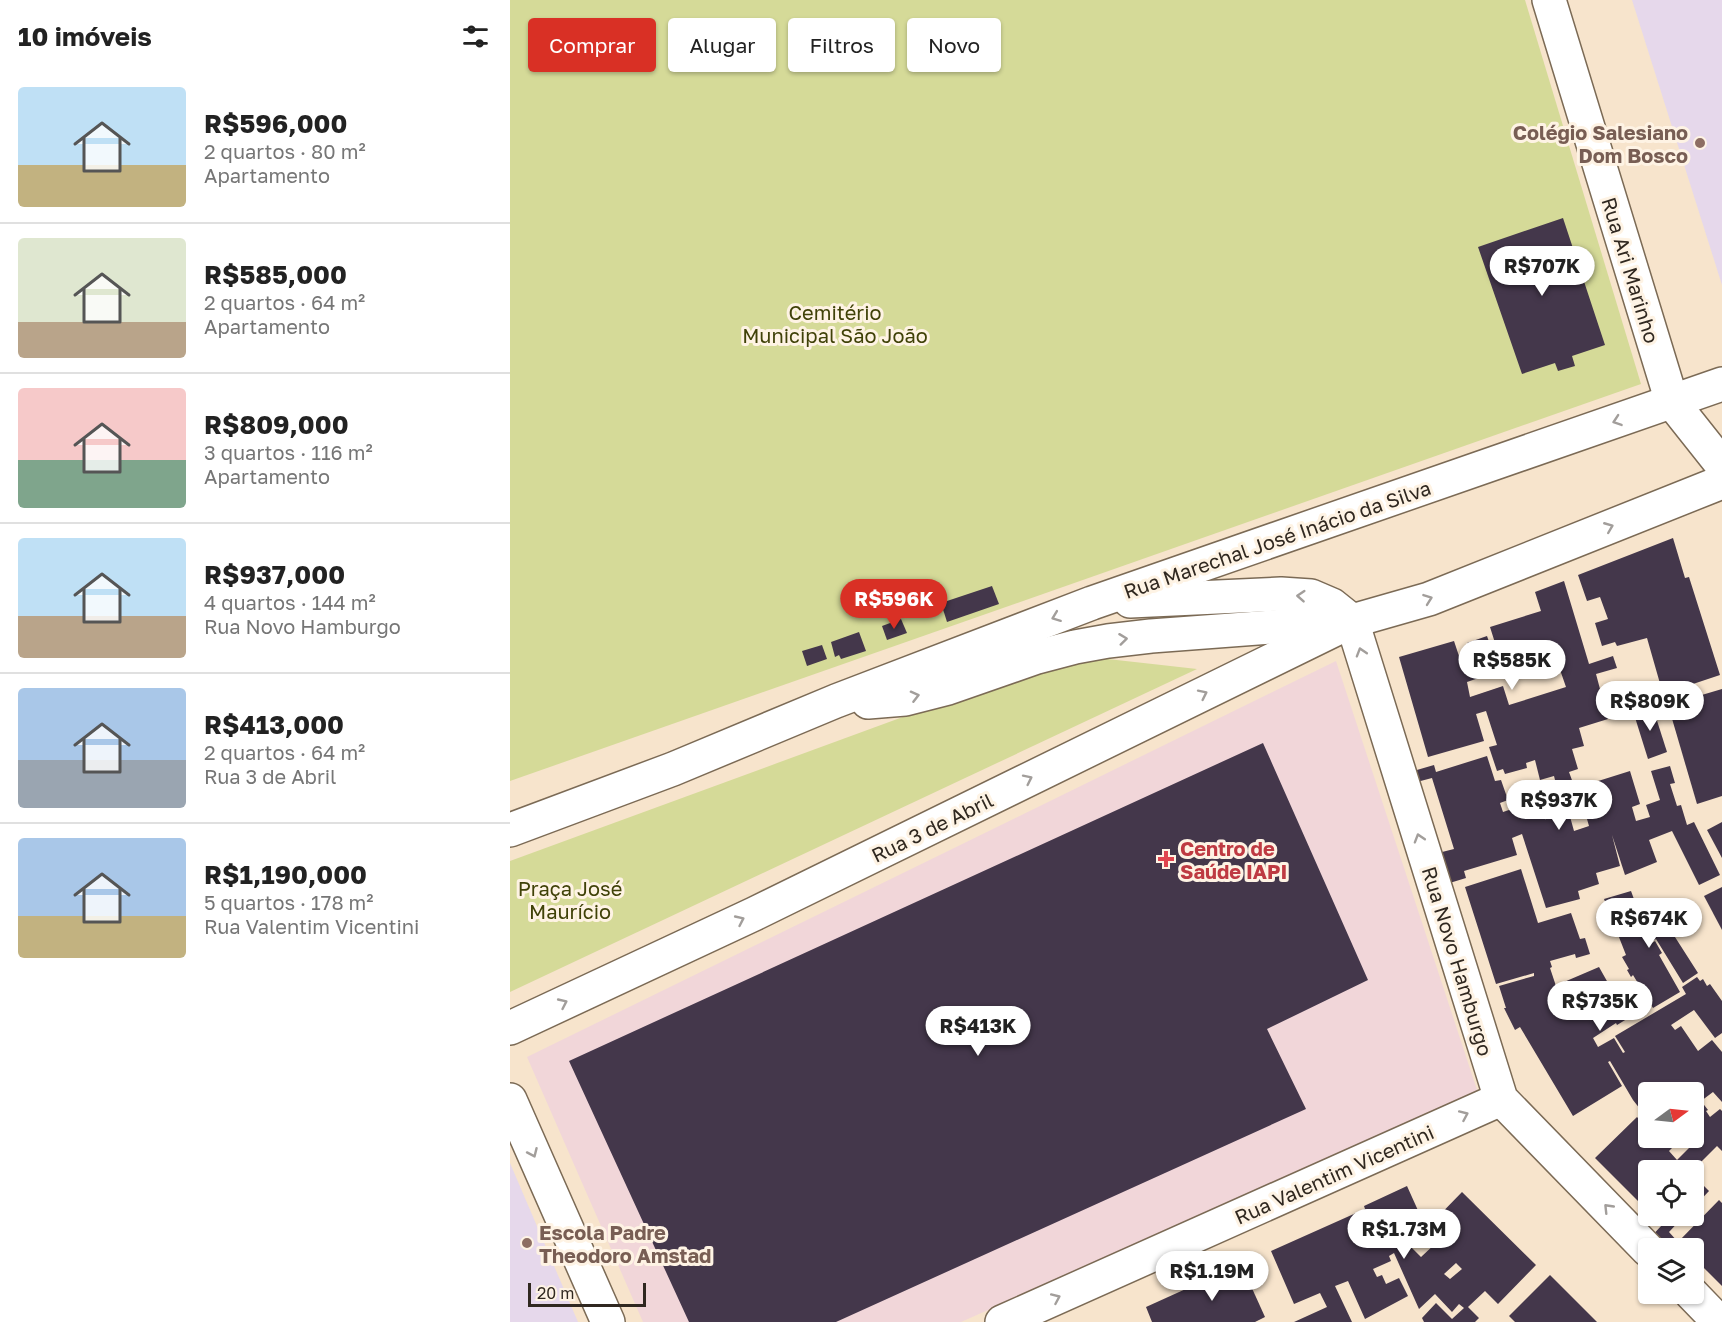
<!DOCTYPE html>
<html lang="pt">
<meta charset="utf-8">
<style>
body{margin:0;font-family:"Golos Text",sans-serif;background:#f6f6f6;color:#222;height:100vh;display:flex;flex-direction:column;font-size:22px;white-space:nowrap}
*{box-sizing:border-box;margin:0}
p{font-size:20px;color:#767676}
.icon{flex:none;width:33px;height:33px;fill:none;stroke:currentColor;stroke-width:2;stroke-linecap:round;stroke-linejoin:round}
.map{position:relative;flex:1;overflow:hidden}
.details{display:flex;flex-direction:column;background:#fff;width:510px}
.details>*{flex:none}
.top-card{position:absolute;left:18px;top:18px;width:570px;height:54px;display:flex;gap:12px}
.needle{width:39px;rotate:75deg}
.tools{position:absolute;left:1128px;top:1082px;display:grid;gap:12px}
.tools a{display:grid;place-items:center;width:66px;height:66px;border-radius:6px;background:#fff;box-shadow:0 2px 4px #0004;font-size:30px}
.scale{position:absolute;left:18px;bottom:15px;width:118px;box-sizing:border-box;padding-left:6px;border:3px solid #302820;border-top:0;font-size:16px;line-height:21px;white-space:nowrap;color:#302820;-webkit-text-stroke:4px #fef3e4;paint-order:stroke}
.price{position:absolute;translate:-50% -51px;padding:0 14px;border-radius:21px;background:#fff;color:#222;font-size:20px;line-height:39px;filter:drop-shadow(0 2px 3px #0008)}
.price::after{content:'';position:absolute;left:50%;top:36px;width:18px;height:14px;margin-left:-9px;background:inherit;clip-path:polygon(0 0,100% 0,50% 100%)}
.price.on{background:#d93025;color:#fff}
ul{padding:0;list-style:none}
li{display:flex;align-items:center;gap:18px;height:150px;padding:0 18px}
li+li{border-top:2px solid #e0e0e0}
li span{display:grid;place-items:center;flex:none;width:168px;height:120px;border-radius:6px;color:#555}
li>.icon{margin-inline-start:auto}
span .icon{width:72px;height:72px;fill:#fffc;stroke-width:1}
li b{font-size:26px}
h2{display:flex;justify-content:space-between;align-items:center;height:72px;padding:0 18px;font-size:26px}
.tag{padding:0 21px;border-radius:6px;background:#fff;box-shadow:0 2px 4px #0004;font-size:21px;line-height:54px}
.tag.on{background:#d93025;color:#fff}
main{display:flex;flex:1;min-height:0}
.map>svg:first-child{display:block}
.education{fill:#e6d8eb}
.medical{fill:#f1d6d9}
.green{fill:#d5da98}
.building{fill:#44374b;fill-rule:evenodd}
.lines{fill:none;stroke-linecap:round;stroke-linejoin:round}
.street-casing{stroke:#7b6a55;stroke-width:36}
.secondary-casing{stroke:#7b6a55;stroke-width:36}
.street{stroke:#fff;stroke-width:33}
.secondary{stroke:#fff;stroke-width:33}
.oneway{stroke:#a29e9b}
.education-dot{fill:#8d6e63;stroke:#fef3e4;stroke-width:2}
.health-dot{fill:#e0444e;stroke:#fef3e4;stroke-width:2}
.labels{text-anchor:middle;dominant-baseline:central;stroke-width:6;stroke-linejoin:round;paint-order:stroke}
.education-label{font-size:20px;font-weight:bold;fill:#785e54;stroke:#fef3e4;text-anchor:end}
.street-label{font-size:20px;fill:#302820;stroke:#fef3e4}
.park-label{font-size:20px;fill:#404208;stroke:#fef3e4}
.health-label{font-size:20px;font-weight:bold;fill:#be3a42;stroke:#fef3e4;text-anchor:start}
</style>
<main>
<section class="details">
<h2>10 imóveis<svg class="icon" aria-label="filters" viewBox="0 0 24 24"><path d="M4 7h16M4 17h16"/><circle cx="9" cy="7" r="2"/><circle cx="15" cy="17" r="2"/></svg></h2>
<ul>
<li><span style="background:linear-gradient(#bfe0f5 65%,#c2b280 0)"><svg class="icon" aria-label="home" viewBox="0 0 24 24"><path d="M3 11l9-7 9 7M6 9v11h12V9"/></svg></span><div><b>R$596,000</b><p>2 quartos · 80 m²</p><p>Apartamento</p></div></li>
<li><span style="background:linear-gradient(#dfe7d0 70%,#b9a48a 0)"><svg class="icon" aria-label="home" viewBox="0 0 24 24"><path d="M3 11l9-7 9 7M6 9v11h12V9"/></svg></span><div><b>R$585,000</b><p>2 quartos · 64 m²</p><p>Apartamento</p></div></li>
<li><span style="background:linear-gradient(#f6c9c9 60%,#7fa58c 0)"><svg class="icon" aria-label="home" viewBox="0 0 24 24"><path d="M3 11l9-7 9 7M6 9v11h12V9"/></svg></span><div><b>R$809,000</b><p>3 quartos · 116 m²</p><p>Apartamento</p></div></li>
<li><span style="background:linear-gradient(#bfe0f5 65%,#b9a48a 0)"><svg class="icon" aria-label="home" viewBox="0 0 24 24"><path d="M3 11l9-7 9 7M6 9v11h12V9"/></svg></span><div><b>R$937,000</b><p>4 quartos · 144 m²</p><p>Rua Novo Hamburgo</p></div></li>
<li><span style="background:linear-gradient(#a9c7e8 60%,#9aa5b1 0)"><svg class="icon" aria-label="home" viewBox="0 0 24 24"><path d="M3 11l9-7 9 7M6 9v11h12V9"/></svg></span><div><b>R$413,000</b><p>2 quartos · 64 m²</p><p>Rua 3 de Abril</p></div></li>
<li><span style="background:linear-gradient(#a9c7e8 65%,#c2b280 0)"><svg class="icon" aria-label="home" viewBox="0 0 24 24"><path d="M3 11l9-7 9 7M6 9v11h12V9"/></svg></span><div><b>R$1,190,000</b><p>5 quartos · 178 m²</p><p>Rua Valentim Vicentini</p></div></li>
</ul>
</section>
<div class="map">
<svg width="1212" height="1322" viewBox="0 0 1212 1322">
<rect width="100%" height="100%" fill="#f7e4cc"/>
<g class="education">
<polygon points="1122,0 1212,0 1212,285"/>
<polygon points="0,1163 68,1322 0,1322"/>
</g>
<polygon class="medical" points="826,661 968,1093 451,1322 133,1322 17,1057"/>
<g class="green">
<polygon points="0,0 1015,0 1131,384 0,781"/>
<polygon points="562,655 687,669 0,992 0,861"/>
</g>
<g class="building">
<polygon points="1053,218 1095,345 1062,356 1065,366 1048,371 1045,363 1012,374 968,247"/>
<polygon points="1163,538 1175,578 1179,577 1210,675 1153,694 1137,638 1107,646 1105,642 1092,646 1085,623 1098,619 1090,597 1077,601 1068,575"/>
<polygon points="1054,581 1079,664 1103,656 1107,668 1086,674 1098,719 1069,728 1074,746 1062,749 1068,769 1059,772 1063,783 1047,788 1044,776 1030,780 1025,760 1016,763 1017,768 995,774 993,769 987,771 979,747 987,745 976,711 966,714 974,741 918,757 889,657 944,641 950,659 952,659 951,656 960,653 957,643 977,636 989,671 957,682 960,697 993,686 999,705 1056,687 1048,664 997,681 980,627 1031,611 1025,592"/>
<polygon points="482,586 489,604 437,622 431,603"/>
<polygon points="391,619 397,633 377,640 372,626"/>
<polygon points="349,632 356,651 331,659 329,655 325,657 321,642"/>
<polygon points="312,645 317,659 297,666 292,651"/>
<polygon points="1212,689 1212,796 1187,804 1158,705"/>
<polygon points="1142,705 1157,752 1138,759 1123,711"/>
<polygon points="753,743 858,980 757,1029 796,1109 326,1322 179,1322 59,1061"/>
<polygon points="977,756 985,781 991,780 998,800 990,803 993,812 1029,800 1036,820 1036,816 1047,812 1048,816 1059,813 1064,831 1079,826 1075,812 1093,806 1085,782 1120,771 1130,804 1122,807 1126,821 1140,817 1136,805 1150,800 1141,771 1160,766 1165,783 1160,784 1167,806 1171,805 1177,825 1184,822 1210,875 1189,885 1162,831 1139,840 1147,862 1115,875 1102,835 1110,866 1086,873 1089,884 1068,891 1070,899 1036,908 1012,834 1002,838 1007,855 954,871 956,878 933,885 924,854 944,849 922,778 903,783 900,772 924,765 926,772"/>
<polygon points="1212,822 1212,858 1197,830"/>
<polygon points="1011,869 1028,923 1061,913 1070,939 1075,938 1080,954 1066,958 1065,954 1040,961 1042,967 1040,968 1046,986 1050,984 1058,999 1061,998 1066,1008 1069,1007 1054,982 1089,967 1102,990 1071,1005 1077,1017 1096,1006 1099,1010 1112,1002 1120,1017 1107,1025 1106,1023 1083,1038 1088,1047 1104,1038 1113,1053 1115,1052 1105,1036 1176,994 1172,987 1187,977 1190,981 1193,979 1197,986 1200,984 1212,1001 1212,1033 1205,1038 1184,1010 1161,1025 1165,1030 1171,1026 1188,1051 1202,1040 1212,1052 1212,1102 1203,1092 1191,1101 1198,1110 1196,1111 1200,1117 1210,1109 1212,1111 1212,1151 1207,1146 1183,1170 1178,1165 1175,1168 1177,1170 1138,1170 1138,1211 1085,1158 1127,1117 1138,1129 1138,1137 1170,1137 1166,1141 1167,1143 1159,1151 1167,1160 1186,1141 1184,1138 1184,1092 1138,1092 1138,1119 1123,1100 1100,1061 1098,1062 1112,1086 1063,1116 1010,1027 1005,1030 994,1008 996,1008 989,986 1024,976 1024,973 986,984 955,887"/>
<polygon points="1212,887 1212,930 1194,896"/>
<polygon points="1121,891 1132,921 1149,912 1188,973 1173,983 1146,939 1140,943 1140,944 1145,941 1152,953 1149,955 1170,992 1143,1008 1123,975 1121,977 1117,970 1119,969 1112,957 1116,955 1094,899"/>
<polygon points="1184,1176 1199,1191 1184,1207"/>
<path d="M897 1186 915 1226 891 1250 900 1246 911 1257 926 1243 914 1231 952 1192 1026 1265 988 1304 975 1291 958 1307 969 1318 965 1322H914L912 1318 926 1303 942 1319 954 1308 949 1304 942 1312 925 1294 909 1309 884 1253 879 1256 881 1261 863 1269 867 1277 872 1275 876 1284 889 1278 898 1296 855 1319 838 1281 825 1286 842 1322H784L817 1307 810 1293 784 1304 761 1251 855 1209 854 1206ZM946 1263 952 1269 940 1279 934 1274Z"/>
<polygon points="1209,1200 1212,1203 1212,1286 1187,1261 1184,1264 1184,1248 1146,1248 1138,1240 1152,1225 1142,1215 1175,1215 1159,1232 1168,1242"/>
<polygon points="731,1264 755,1317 745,1322 642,1322 636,1307"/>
<polygon points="1040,1275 1087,1322 1005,1322 999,1316"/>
</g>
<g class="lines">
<defs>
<g id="street">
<polyline points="0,1028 244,914 842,621 991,1099 1138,1250"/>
<polyline points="0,1100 98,1322"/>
<polyline points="1181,1293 1209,1322"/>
<polyline points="492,1322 991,1099"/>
</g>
<g id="secondary">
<polyline points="1039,0 1162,402 1212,465"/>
<polyline points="620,601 771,594 801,596 822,605 842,621"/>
<polyline points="358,702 395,699 438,688 527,657 565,647 598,641 641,636 842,621 919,599 1212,482"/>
<polyline points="0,830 163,769 326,701 582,603 1212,384"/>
</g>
</defs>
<use href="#street" class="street-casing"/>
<use href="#secondary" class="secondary-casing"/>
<use href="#street" class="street"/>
<use href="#secondary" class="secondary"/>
</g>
<defs><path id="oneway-chevron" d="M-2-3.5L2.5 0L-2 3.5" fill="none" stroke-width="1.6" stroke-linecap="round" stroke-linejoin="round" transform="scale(1.5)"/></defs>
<g class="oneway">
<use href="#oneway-chevron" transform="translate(1107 421) rotate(161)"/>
<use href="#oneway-chevron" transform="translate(1099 527) rotate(-22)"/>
<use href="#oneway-chevron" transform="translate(791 596) rotate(-176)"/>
<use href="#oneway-chevron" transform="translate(918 599) rotate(-20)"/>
<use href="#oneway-chevron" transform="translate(546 617) rotate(159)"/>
<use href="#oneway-chevron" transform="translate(613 639) rotate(-7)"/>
<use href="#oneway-chevron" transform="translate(851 652) rotate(-107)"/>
<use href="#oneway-chevron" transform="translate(693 694) rotate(-26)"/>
<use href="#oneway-chevron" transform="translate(405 696) rotate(-14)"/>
<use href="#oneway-chevron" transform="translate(518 779) rotate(-26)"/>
<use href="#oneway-chevron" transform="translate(909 838) rotate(-107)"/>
<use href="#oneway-chevron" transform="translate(230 920) rotate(-25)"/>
<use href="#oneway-chevron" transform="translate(53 1003) rotate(-25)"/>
<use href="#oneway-chevron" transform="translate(954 1115) rotate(-24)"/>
<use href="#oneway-chevron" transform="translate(23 1153) rotate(66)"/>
<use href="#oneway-chevron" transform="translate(1098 1208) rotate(-134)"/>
<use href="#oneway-chevron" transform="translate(546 1298) rotate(-24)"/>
</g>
<g class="education-dot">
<circle cx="1190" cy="143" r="6"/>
<circle cx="17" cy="1243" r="6"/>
</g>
<path class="health-dot" d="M653 850h6v6h6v6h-6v6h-6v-6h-6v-6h6z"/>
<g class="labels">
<g class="education-label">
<text x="1178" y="132">Colégio Salesiano<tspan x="1178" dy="23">Dom Bosco</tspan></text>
<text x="29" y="1232" text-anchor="start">Escola Padre<tspan x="29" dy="23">Theodoro Amstad</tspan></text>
</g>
<g class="street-label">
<text transform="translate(1121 270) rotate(73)">Rua Ari Marinho</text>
<text transform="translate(767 539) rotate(-19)">Rua Marechal José Inácio da Silva</text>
<text transform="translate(422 827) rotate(-26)">Rua 3 de Abril</text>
<text transform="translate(948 961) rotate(73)">Rua Novo Hamburgo</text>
<text transform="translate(824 1174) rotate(-24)">Rua Valentim Vicentini</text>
</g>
<g class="park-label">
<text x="325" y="312">Cemitério<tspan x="325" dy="23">Municipal São João</tspan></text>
<text x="60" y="888">Praça José<tspan x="60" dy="23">Maurício</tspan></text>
</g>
<g class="health-label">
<text x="670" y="848">Centro de<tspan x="670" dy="23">Saúde IAPI</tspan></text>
</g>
</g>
</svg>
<div class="tools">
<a><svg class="needle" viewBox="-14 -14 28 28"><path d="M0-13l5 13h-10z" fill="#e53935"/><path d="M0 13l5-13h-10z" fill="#767676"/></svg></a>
<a><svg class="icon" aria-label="locate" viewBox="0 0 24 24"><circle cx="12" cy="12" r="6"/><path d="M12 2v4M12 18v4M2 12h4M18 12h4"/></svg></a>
<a><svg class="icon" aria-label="layers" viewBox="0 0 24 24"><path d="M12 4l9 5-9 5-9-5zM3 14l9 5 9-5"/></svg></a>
</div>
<div class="scale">20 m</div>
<b class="price" style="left:1032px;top:297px">R$707K</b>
<b class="price on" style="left:384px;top:630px">R$596K</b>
<b class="price" style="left:1002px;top:691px">R$585K</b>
<b class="price" style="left:1140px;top:732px">R$809K</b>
<b class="price" style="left:1049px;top:831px">R$937K</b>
<b class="price" style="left:1139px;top:949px">R$674K</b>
<b class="price" style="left:1090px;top:1032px">R$735K</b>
<b class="price" style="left:468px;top:1057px">R$413K</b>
<b class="price" style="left:894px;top:1260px">R$1.73M</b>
<b class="price" style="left:702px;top:1302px">R$1.19M</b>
<div class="top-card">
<a class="tag on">Comprar</a>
<a class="tag">Alugar</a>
<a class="tag">Filtros</a>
<a class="tag">Novo</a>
</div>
</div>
</main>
